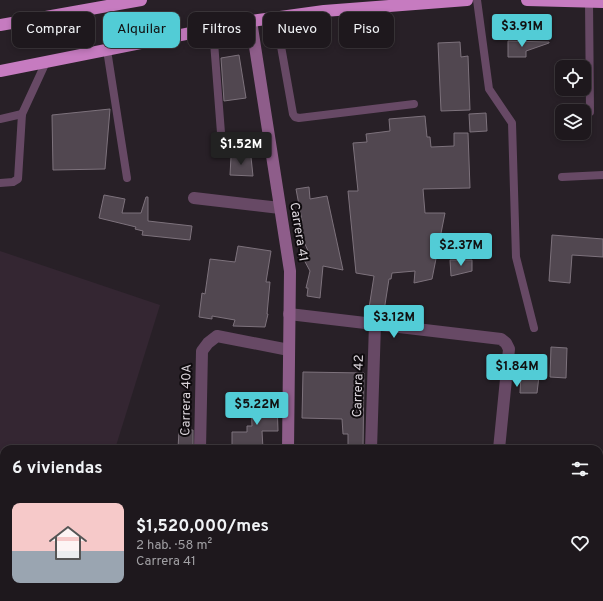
<!DOCTYPE html>
<html lang="es">
<meta charset="utf-8">
<style>
body{margin:0;font-family:Overpass,sans-serif;background:#2b252a;color:#f1f3f6;height:100vh;display:flex;flex-direction:column;font-size:15px;white-space:nowrap}
*{box-sizing:border-box;margin:0}
p{font-size:13px;color:#a1a0a4}
.icon{flex:none;width:22px;height:22px;fill:none;stroke:currentColor;stroke-width:2;stroke-linecap:round;stroke-linejoin:round}
.map{position:relative;flex:1;overflow:hidden}
.drawer{position:absolute;left:0px;top:445px;width:603px;height:156px;display:flex;flex-direction:column;background:#1e181d;border-radius:12px 12px 0 0;box-shadow:0 2px 6px #0003,0 0 0 1px #3c373b}
.drawer>*{flex:none}
.hud{position:absolute;left:12px;top:12px;width:400px;height:36px;display:flex;gap:8px}
.tools{position:absolute;left:555px;top:60px;display:grid;gap:8px}
.tools a{display:grid;place-items:center;width:36px;height:36px;border-radius:8px;background:#1e181d;box-shadow:0 2px 6px #0003,0 0 0 1px #3c373b;font-size:20px}
.price{position:absolute;translate:-50% -34px;padding:0 9px;border-radius:4px;background:#52ccd6;color:#111;font-size:13px;line-height:26px;filter:drop-shadow(0 1px 2px #0008)}
.price::after{content:'';position:absolute;left:50%;top:24px;width:12px;height:9px;margin-left:-6px;background:inherit;clip-path:polygon(0 0,100% 0,50% 100%)}
.price.active{background:#222;color:#fff}
ul{padding:0;list-style:none}
li{display:flex;align-items:center;gap:12px;height:100px;padding:0 12px}
li+li{border-top:1px solid #3c373b}
li span{display:grid;place-items:center;flex:none;width:112px;height:80px;border-radius:8px;color:#555}
li>.icon{margin-inline-start:auto}
span .icon{width:48px;height:48px;fill:#fffc;stroke-width:1}
li b{font-size:17px}
h2{display:flex;justify-content:space-between;align-items:center;height:48px;padding:0 12px;font-size:17px}
.chip{padding:0 14px;border-radius:8px;background:#1e181d;box-shadow:0 2px 6px #0003,0 0 0 1px #3c373b;font-size:14px;line-height:36px}
.chip.active{background:#52ccd6;color:#111}
.map>svg:first-child{display:block}
.built{fill:#342632}
.building{fill:#514750;stroke:#7d727c}
.lines{fill:none;stroke-linecap:round;stroke-linejoin:round}
.lane{stroke:#674965;stroke-width:8}
.street{stroke:#674965;stroke-width:12}
.secondary{stroke:#8e5d8a;stroke-width:12}
.highway{stroke:#c67bc0;stroke-width:12}
.labels{text-anchor:middle;dominant-baseline:central;stroke-width:4;stroke-linejoin:round;paint-order:stroke}
.street-label{font-size:13px;fill:#dad4da;stroke:#0f0b0e}
</style>
<div class="map">
<svg width="603" height="601" viewBox="0 0 603 601">
<rect width="100%" height="100%" fill="#282027"/>
<polygon class="built" points="0,251 160,305 115,449 4,449 4,597 69,597 68,601 0,601"/>
<g class="building">
<polygon points="508,41 549,42 549,43 526,51 526,57 508,57"/>
<polygon points="460,42 461,57 468,56 470,110 441,111 438,43"/>
<polygon points="239,55 246,98 224,101 221,58"/>
<polygon points="110,109 105,169 53,170 52,115"/>
<polygon points="486,113 487,131 470,132 469,114"/>
<polygon points="425,116 427,137 430,137 431,147 454,146 454,133 468,133 470,188 423,189 425,213 445,213 432,279 414,283 415,271 392,273 391,279 389,279 384,311 369,308 374,276 356,273 348,191 358,191 353,143 367,142 366,134 390,131 389,119"/>
<polygon points="231,157 251,157 253,176 230,175"/>
<polygon points="309,187 310,199 327,196 343,270 323,266 320,298 307,296 308,288 306,288 310,271 303,258 305,257 304,255 309,253 304,242 299,221 302,221 296,189"/>
<polygon points="104,195 125,199 122,213 141,213 146,197 148,197 148,221 192,226 190,240 142,235 143,231 135,229 136,227 99,218"/>
<polygon points="552,235 603,239 603,257 572,255 570,283 549,281"/>
<polygon points="238,246 271,251 266,282 270,282 267,314 268,314 265,327 233,326 235,320 212,316 212,319 199,317 202,293 205,294 210,259 235,262"/>
<polygon points="450,260 472,260 472,271 451,276"/>
<polygon points="551,347 567,348 566,378 550,377"/>
<polygon points="303,372 364,373 363,449 348,449 348,434 343,434 342,419 302,418"/>
<polygon points="521,375 539,376 537,393 520,393"/>
<polygon points="251,401 277,401 278,431 262,431 263,449 232,449 232,432 247,432 247,426 252,426"/>
<polygon points="179,430 193,430 193,449 178,449"/>
</g>
<g class="lines">
<g class="lane">
<polyline points="477,0 489,89 512,123 516,257 534,328"/>
<polyline points="589,1 590,112"/>
<polyline points="276,18 293,114 295,117 299,118 414,104"/>
<polyline points="213,29 221,133"/>
<polyline points="107,50 127,178"/>
<polyline points="0,119 22,114"/>
<polyline points="562,177 603,175"/>
<polyline points="0,183 13,182 18,179 22,114 46,62"/>
</g>
<g class="street">
<polyline points="194,198 280,208"/>
<polyline points="289,314 501,339 506,343 509,349 499,449"/>
<polyline points="200,449 202,351 208,343 217,336 289,350"/>
<polyline points="371,449 375,324"/>
<polyline points="599,488 603,489"/>
<polyline points="194,601 194,597"/>
<polyline points="365,601 365,597"/>
<polyline points="488,601 489,597"/>
</g>
<g class="secondary">
<polyline points="251,21 290,271 288,449"/>
<polyline points="277,601 278,597"/>
</g>
<g class="highway">
<polyline points="527,0 603,2"/>
<polyline points="0,25 141,0"/>
<polyline points="0,71 251,21 324,11 467,0"/>
</g>
</g>
<g class="labels">
<g class="street-label">
<text transform="translate(298 232) rotate(81)">Carrera 41</text>
<text transform="translate(359 386) rotate(-88)">Carrera 42</text>
<text transform="translate(187 400) rotate(-89)">Carrera 40A</text>
</g>
</g>
</svg>
<div class="tools">
<a><svg class="icon" aria-label="locate" viewBox="0 0 24 24"><circle cx="12" cy="12" r="6"/><path d="M12 2v4M12 18v4M2 12h4M18 12h4"/></svg></a>
<a><svg class="icon" aria-label="layers" viewBox="0 0 24 24"><path d="M12 4l9 5-9 5-9-5zM3 14l9 5 9-5"/></svg></a>
</div>
<b class="price" style="left:522px;top:48px">$3.91M</b>
<b class="price active" style="left:241px;top:166px">$1.52M</b>
<b class="price" style="left:461px;top:267px">$2.37M</b>
<b class="price" style="left:394px;top:339px">$3.12M</b>
<b class="price" style="left:517px;top:388px">$1.84M</b>
<b class="price" style="left:257px;top:426px">$5.22M</b>
<div class="hud">
<a class="chip">Comprar</a>
<a class="chip active">Alquilar</a>
<a class="chip">Filtros</a>
<a class="chip">Nuevo</a>
<a class="chip">Piso</a>
</div>
<section class="drawer">
<h2>6 viviendas<svg class="icon" aria-label="filters" viewBox="0 0 24 24"><path d="M4 7h16M4 17h16"/><circle cx="9" cy="7" r="2"/><circle cx="15" cy="17" r="2"/></svg></h2>
<ul>
<li><span style="background:linear-gradient(#f6c9c9 60%,#9aa5b1 0)"><svg class="icon" aria-label="home" viewBox="0 0 24 24"><path d="M3 11l9-7 9 7M6 9v11h12V9"/></svg></span><div><b>$1,520,000/mes</b><p>2 hab. · 58 m²</p><p>Carrera 41</p></div><svg class="icon" aria-label="heart" viewBox="0 0 24 24"><path d="M12 20l-8-8c-3-5 5-10 8-4 3-6 11-1 8 4z"/></svg></li>
</ul>
</section>
</div>
